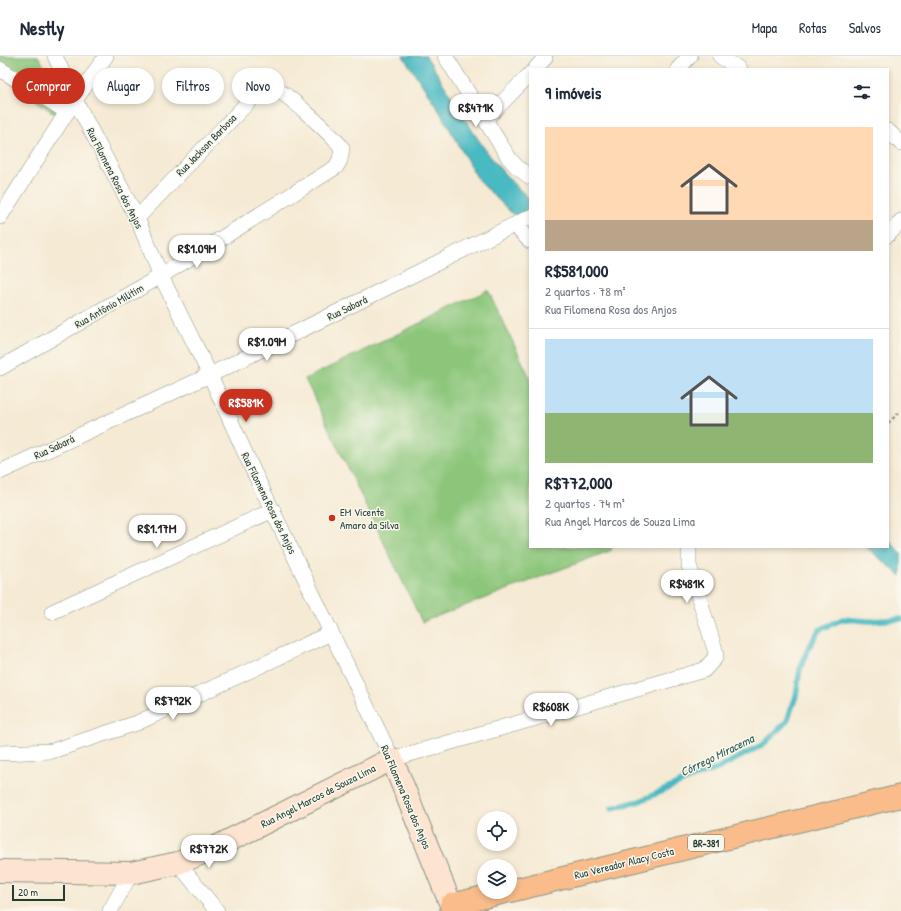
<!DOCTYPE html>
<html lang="pt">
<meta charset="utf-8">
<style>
body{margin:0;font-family:"Patrick Hand",sans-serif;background:#f2f2f3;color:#1f2937;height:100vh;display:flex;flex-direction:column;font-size:15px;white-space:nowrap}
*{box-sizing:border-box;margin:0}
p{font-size:13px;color:#747a83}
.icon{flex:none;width:22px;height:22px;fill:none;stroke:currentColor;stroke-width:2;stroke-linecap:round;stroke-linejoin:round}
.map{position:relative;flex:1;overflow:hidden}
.details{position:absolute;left:529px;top:12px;width:360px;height:480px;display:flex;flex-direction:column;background:#fff;border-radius:0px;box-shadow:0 2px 6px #0003}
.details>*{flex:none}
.top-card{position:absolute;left:12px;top:12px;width:380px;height:36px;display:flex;gap:8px}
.buttons{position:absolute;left:477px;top:755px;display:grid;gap:8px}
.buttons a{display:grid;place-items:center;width:40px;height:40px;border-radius:50%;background:#fff;box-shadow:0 2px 6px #0003;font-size:20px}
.scale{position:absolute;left:12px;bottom:10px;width:53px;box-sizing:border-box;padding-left:4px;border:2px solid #1f3d34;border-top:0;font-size:11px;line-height:14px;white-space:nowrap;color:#1f3d34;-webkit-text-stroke:3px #fbf7ec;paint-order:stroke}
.price{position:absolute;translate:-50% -34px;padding:0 9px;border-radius:14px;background:#fff;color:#222;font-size:13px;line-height:26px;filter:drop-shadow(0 1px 2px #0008)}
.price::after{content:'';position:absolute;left:50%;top:24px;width:12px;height:9px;margin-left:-6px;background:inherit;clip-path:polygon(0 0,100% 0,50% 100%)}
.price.active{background:#c8321e;color:#fff}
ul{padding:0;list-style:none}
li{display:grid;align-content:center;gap:8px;height:212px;padding:0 16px}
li+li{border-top:1px solid #e0e1e3}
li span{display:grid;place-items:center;height:124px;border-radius:0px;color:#555}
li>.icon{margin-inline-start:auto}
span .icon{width:72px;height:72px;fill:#fffc;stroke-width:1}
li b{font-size:17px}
h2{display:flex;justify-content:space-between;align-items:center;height:48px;padding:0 16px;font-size:17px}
.pill{padding:0 14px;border-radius:18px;background:#fff;box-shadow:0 2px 6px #0003;font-size:14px;line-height:36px}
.pill.active{background:#c8321e;color:#fff}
header{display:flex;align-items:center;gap:24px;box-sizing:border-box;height:56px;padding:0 20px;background:#fff;border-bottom:1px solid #e0e1e3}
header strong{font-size:19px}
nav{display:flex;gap:22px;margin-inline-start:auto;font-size:14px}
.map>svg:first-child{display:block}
.green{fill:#8bc67a;stroke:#558257}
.water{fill:#4ab9c2;stroke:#347b7b}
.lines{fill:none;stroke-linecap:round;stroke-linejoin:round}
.stream{stroke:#4ab9c2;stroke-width:5.5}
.street-casing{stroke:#8a9484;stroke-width:16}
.secondary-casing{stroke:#8a9484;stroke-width:24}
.primary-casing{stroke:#8a9484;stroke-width:24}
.path{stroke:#8a9484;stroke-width:2.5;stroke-dasharray:3 3;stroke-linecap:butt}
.street{stroke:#fff;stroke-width:15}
.secondary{stroke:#fde4d0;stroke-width:22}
.primary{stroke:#f9bc8a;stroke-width:22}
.poi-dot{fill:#c8321e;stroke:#fbf7ec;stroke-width:1.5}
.labels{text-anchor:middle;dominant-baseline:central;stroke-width:3;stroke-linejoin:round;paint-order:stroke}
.shield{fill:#fbf7ec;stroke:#61756b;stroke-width:1}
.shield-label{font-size:10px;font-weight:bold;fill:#1f3d34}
.street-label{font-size:11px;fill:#1f3d34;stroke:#fbf7ec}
.poi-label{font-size:11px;fill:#1f3d34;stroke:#fbf7ec;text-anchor:start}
.water-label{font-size:12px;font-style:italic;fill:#2a5c58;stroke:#fbf7ec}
</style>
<header>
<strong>Nestly</strong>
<nav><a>Mapa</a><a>Rotas</a><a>Salvos</a></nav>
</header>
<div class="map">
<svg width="901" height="855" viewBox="0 0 901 855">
<rect width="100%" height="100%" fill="#fbf7ec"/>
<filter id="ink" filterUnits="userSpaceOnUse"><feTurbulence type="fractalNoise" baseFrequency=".025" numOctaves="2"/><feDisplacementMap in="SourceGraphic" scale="8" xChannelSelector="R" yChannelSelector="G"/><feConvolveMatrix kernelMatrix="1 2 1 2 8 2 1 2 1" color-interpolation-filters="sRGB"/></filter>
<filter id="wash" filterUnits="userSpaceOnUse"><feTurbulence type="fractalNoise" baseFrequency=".012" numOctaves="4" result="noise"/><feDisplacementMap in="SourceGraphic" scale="16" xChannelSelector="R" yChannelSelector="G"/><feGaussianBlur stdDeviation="0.9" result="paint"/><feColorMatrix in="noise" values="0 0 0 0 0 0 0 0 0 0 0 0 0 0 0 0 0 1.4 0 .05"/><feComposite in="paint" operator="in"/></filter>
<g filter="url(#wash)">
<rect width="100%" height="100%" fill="#f5ead4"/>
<g class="green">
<polygon points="0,0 38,0 65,44 55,58 0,19"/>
<polygon points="488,234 530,322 530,491 611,491 612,494 422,566 305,323"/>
</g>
<g class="water">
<path d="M403 0H426C458 49 484 104 530 143V172L521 166 479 125 437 51Z"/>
<polygon points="888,482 901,498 901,520 866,491 888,491"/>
</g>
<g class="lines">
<polyline class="stream" points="612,752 640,745 691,722 717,713 764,688 787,665 796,640 800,613 808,593 819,574 843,563 869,565 901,563"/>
</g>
</g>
<g filter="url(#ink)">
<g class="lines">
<defs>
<g id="street">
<polyline points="55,0 75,44 137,162 161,220 210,319 251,410 392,703 704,614 715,602 716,597 689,509 689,491"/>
<polyline points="445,0 509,102 517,111 530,121"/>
<polyline points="720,0 739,13"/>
<polyline points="0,13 67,56"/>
<polyline points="535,13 545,2"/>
<polyline points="678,13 690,0"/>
<polyline points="486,63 530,18"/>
<polyline points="888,75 901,87"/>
<polyline points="0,161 67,56 106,0"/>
<polyline points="515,170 530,185"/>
<polyline points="888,179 901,165"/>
<path d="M0 312 161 220 336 111 340 104 342 92C334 81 286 36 275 33 267 31 261 35 255 39L137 162"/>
<polyline points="0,416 210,319 530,161"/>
<polyline points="52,556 273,454"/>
<polyline points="0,697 52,695 137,667 331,577"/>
<polyline points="178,807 217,855"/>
<polyline points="110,855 131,817"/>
</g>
<polyline id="secondary" points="0,815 131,817 178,807 210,794 392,703 451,849"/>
<g id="primary">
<polyline points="510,835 901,740"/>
<polyline points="452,855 451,849 505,836"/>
</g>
</defs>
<use href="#street" class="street-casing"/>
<use href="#secondary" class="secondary-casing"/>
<use href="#primary" class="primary-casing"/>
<polyline class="path" points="888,367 901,355"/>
<use href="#street" class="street"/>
<use href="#secondary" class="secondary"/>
<use href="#primary" class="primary"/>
</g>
</g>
<circle class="poi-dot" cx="332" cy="462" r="4"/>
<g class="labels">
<rect class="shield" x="688" y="779" width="36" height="16" rx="3"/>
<g class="shield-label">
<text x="706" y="787">BR-381</text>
</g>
<g class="street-label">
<text transform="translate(206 89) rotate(-46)">Rua Jackson Barbosa</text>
<text transform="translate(115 122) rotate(63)">Rua Filomena Rosa dos Anjos</text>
<text transform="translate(109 250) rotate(-30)">Rua Antônio Militim</text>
<text transform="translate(347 252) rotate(-26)">Rua Sabará</text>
<text transform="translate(54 391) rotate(-25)">Rua Sabará</text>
<text transform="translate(269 447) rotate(64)">Rua Filomena Rosa dos Anjos</text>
<text transform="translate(318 740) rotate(-27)">Rua Angel Marcos de Souza Lima</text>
<text transform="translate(406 741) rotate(67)">Rua Filomena Rosa dos Anjos</text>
<text transform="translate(624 807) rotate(-14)">Rua Vereador Alacy Costa</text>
</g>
<g class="poi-label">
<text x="340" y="456">EM Vicente<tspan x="340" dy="13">Amaro da Silva</tspan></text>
</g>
<g class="water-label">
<text transform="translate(717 699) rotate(-26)">Córrego Miracema</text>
</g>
</g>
</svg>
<div class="buttons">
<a><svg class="icon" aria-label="locate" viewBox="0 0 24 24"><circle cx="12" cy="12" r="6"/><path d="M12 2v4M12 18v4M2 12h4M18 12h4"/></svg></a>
<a><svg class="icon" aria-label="layers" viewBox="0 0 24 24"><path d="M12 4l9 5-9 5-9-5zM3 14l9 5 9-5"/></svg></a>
</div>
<div class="scale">20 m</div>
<b class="price" style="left:476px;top:72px">R$471K</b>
<b class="price" style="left:197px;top:213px">R$1.09M</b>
<b class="price" style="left:267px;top:306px">R$1.09M</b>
<b class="price active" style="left:246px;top:367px">R$581K</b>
<b class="price" style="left:157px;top:493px">R$1.17M</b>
<b class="price" style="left:687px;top:548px">R$481K</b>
<b class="price" style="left:173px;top:665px">R$792K</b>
<b class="price" style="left:551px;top:671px">R$608K</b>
<b class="price" style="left:209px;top:813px">R$772K</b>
<div class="top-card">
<a class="pill active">Comprar</a>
<a class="pill">Alugar</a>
<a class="pill">Filtros</a>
<a class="pill">Novo</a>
</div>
<section class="details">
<h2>9 imóveis<svg class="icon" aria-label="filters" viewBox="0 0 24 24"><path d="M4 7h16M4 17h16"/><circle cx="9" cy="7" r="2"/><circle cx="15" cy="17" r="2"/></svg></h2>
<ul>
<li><span style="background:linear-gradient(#ffd9b3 75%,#b9a48a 0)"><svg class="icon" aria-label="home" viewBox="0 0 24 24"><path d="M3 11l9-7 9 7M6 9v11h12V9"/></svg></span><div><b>R$581,000</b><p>2 quartos · 78 m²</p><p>Rua Filomena Rosa dos Anjos</p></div></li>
<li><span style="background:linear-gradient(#bfe0f5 60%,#8fb573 0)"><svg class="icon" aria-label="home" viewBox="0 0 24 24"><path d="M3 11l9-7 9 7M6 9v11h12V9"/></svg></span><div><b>R$772,000</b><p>2 quartos · 74 m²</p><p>Rua Angel Marcos de Souza Lima</p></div></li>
</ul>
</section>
</div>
